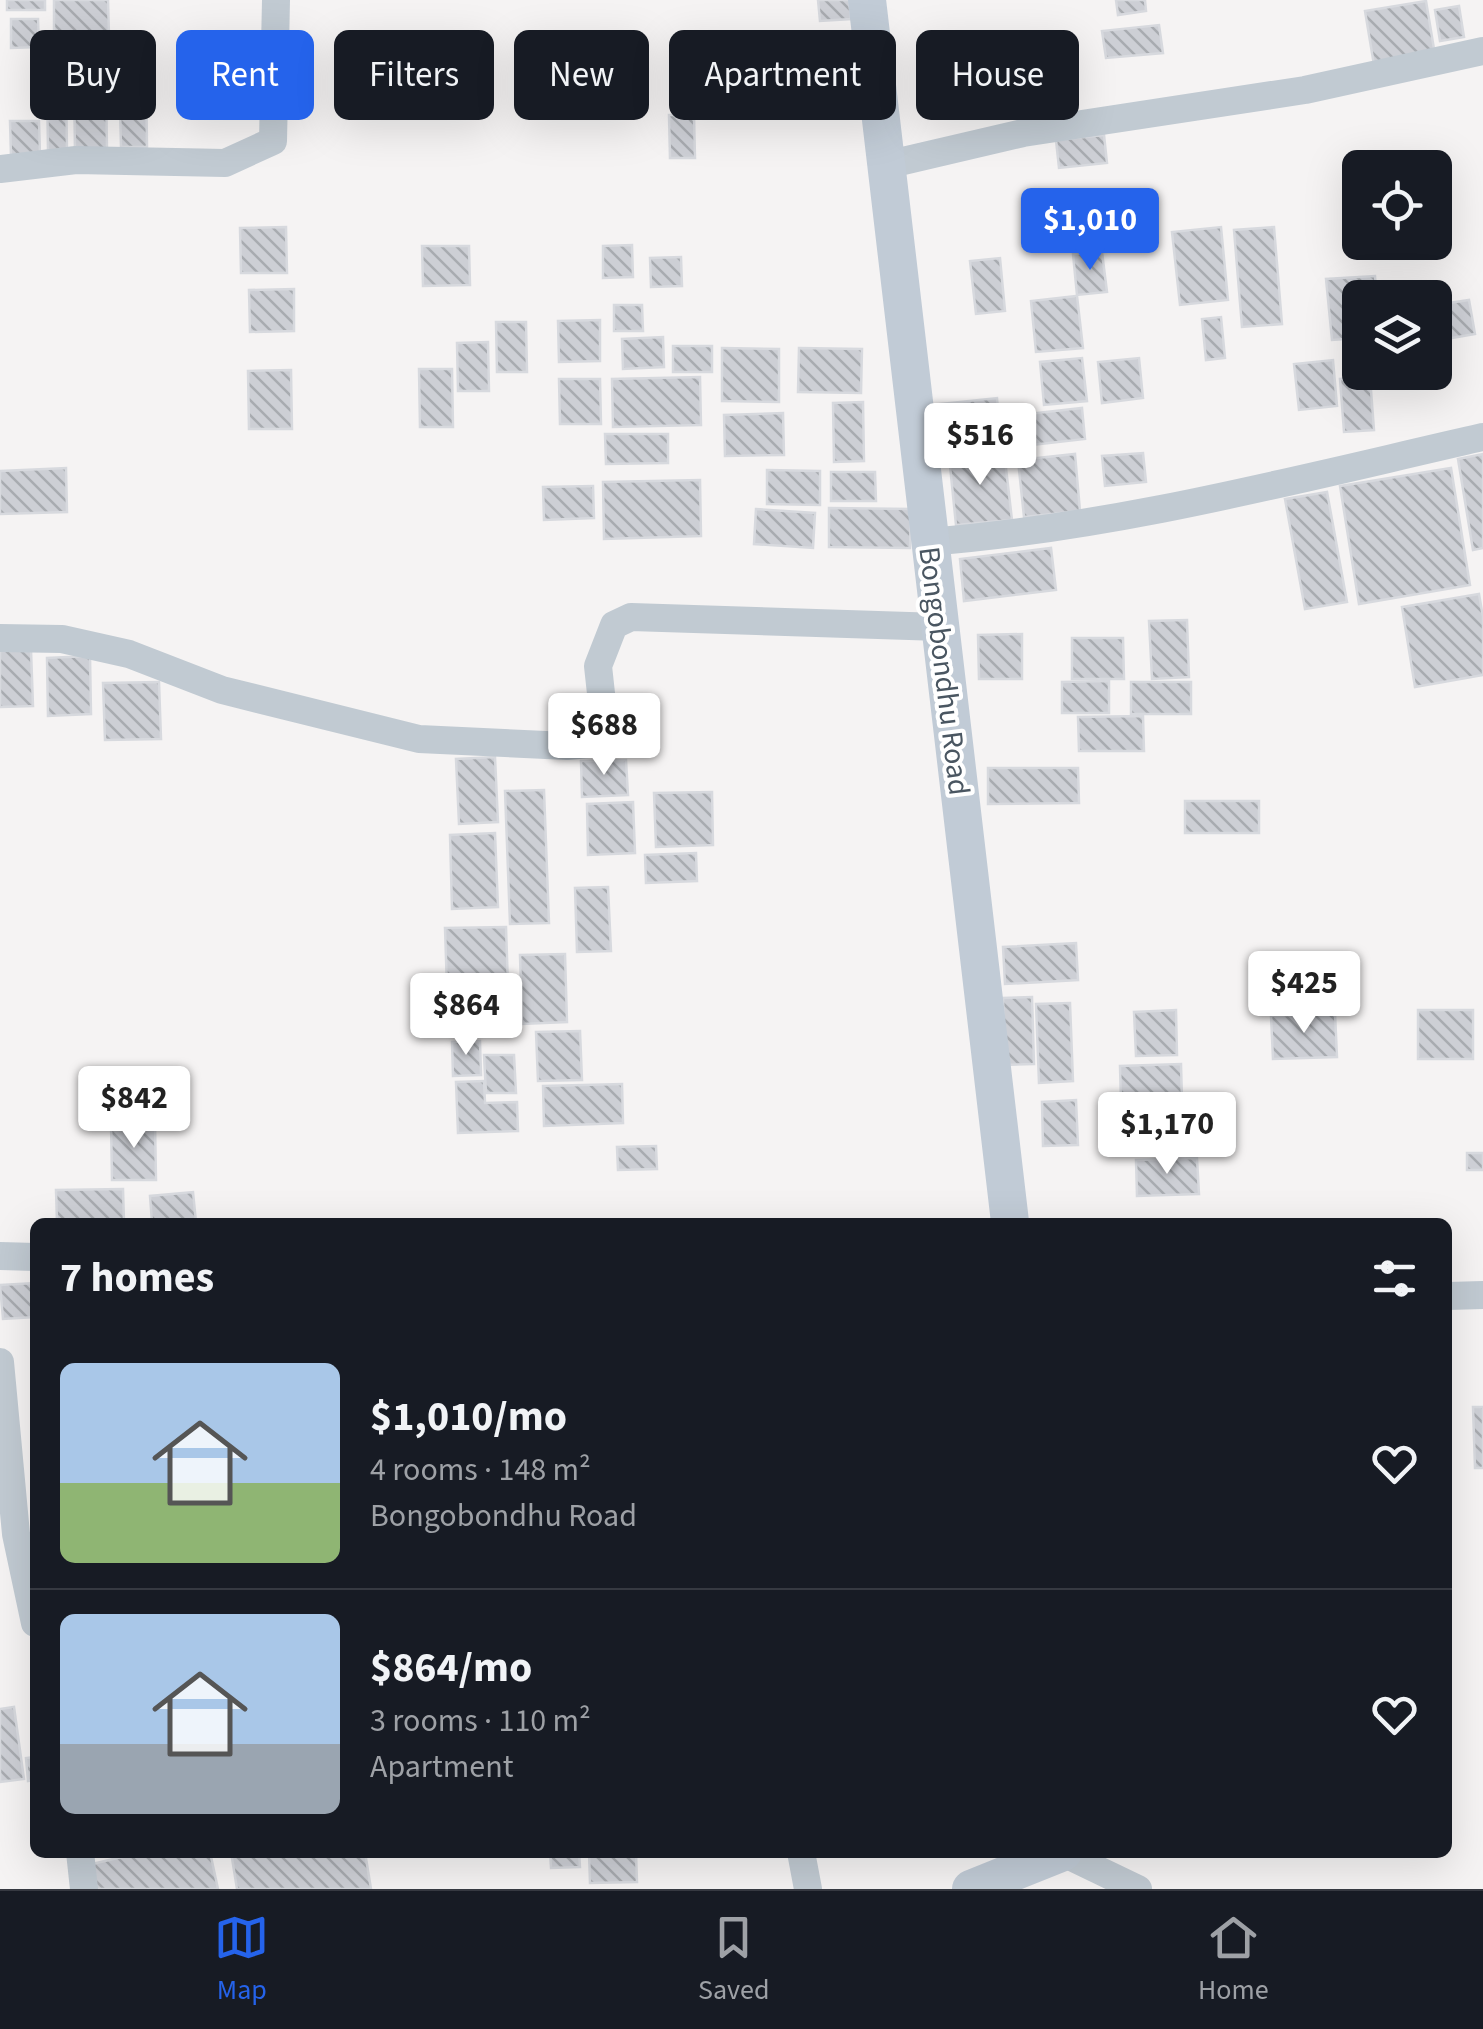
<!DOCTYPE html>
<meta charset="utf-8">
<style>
body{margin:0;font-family:"Source Sans 3",sans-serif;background:#242831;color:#f1f3f6;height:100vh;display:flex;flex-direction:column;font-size:38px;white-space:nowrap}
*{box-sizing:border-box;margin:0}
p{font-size:32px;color:#9ea1a6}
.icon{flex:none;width:55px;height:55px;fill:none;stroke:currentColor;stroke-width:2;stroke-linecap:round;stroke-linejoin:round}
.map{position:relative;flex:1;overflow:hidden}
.sheet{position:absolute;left:30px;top:1218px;width:1422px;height:640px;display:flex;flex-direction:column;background:#171b24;border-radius:15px;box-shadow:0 10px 40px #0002}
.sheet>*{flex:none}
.hud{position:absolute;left:30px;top:30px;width:1425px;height:90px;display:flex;gap:20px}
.controls{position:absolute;left:1342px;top:150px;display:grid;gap:20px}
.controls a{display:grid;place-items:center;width:110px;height:110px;border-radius:15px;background:#171b24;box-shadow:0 10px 40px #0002;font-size:50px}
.price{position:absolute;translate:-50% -85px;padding:0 22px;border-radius:10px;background:#fff;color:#222;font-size:32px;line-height:65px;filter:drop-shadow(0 2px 5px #0008)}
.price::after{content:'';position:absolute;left:50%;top:60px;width:30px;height:22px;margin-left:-15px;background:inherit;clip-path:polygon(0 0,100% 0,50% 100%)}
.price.current{background:#2563eb;color:#fff}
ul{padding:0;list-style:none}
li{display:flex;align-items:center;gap:30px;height:250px;padding:0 30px}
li+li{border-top:2px solid #363941}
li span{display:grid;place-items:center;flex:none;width:280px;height:200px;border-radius:15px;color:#555}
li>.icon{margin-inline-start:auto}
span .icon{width:120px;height:120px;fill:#fffc;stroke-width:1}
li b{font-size:42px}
h2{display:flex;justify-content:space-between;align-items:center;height:120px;padding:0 30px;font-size:42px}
.chip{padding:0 35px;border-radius:15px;background:#171b24;box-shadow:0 10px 40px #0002;font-size:35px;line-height:90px}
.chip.current{background:#2563eb;color:#fff}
.menu{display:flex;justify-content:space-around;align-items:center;height:140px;border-top:2px solid #363941;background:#171b24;font-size:28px;color:#9ea1a6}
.menu a{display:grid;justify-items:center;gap:5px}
.menu .current{color:#2563eb}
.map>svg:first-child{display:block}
.building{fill:url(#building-back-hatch);stroke:#d7d9de;stroke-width:2.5}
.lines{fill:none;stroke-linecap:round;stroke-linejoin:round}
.street{stroke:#c1cad2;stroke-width:28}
.secondary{stroke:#c1cbd6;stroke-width:38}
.labels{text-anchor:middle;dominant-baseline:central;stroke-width:8;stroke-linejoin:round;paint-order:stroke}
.street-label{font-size:30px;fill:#4a5661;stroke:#fff}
</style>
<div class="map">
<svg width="1483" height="1889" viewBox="0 0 1483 1889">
<defs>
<pattern id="building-back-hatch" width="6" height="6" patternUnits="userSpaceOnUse" patternTransform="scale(2.5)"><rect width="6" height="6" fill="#cdcfd5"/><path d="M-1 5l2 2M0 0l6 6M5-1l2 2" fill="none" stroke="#a8abb0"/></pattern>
</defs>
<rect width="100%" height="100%" fill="#f5f3f3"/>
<g class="building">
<rect x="7" y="0" width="38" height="10"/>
<polygon points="54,0 108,0 109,36 54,36"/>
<polygon points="818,0 849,0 851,19 820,21"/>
<polygon points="1116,0 1145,0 1146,11 1118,15"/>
<polygon points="1426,1 1435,55 1374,65 1365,11"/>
<polygon points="1459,6 1464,37 1440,41 1435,10"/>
<polygon points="11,19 38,19 39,47 11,48"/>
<polygon points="1159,25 1163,53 1106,58 1102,31"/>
<polygon points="101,44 101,73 54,74 54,45"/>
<polygon points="146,72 147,147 121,147 119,73"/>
<polygon points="47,85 66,85 67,151 48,151"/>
<polygon points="74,85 106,85 107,150 75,150"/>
<polygon points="669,115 694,115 695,158 670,158"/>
<polygon points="10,121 39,121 40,155 11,156"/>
<polygon points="1104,135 1107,163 1059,168 1056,140"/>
<polygon points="286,227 287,273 241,273 240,228"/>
<polygon points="1221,227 1228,300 1180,305 1172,232"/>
<polygon points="1274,227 1282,324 1242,327 1234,230"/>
<polygon points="632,245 633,277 603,278 603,246"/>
<polygon points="422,246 469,246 470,285 423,286"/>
<polygon points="1102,252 1107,292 1077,295 1073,254"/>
<polygon points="681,257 682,286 651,287 650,258"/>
<polygon points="1000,258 1005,311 976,314 970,261"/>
<polygon points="1375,276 1377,298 1360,298 1360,338 1332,340 1326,279"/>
<polygon points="294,289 294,331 250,332 249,290"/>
<polygon points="1077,296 1083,348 1036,352 1031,301"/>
<polygon points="1469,300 1475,334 1435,341 1435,305"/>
<polygon points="614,305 642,305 643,331 614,331"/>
<polygon points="1221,317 1225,358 1206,360 1202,319"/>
<polygon points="600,320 600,361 559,362 558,321"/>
<polygon points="496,322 526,322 527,372 497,372"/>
<polygon points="663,337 664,367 623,369 622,339"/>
<polygon points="488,342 489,391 458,391 457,343"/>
<rect x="673" y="346" width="39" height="26"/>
<polygon points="722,348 779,349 779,402 722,401"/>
<polygon points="799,348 862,349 861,393 798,392"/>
<polygon points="1082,358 1087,401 1044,405 1040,362"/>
<polygon points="1139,358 1143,398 1102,403 1098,362"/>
<polygon points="1333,360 1337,406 1299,410 1294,364"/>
<polygon points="419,369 452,369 453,427 420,427"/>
<polygon points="291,370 292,429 249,429 248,371"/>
<polygon points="700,377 701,425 613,427 612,379"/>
<polygon points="1370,377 1374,430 1344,432 1340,379"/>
<polygon points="559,379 600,379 601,424 560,424"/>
<polygon points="997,398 1001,442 935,449 930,405"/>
<polygon points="863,402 864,461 834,462 833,403"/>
<polygon points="1082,408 1085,439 1022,446 1019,415"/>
<polygon points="783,413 784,455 725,456 724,415"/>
<polygon points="605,434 668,434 668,463 606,464"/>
<polygon points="1004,451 1012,520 956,525 949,456"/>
<polygon points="1143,453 1146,482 1105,486 1102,456"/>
<polygon points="1075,454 1080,511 1024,517 1018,460"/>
<polygon points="1483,454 1483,548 1473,550 1458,459"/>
<polygon points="66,468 67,512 0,514 0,471"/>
<polygon points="1451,468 1470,585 1359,604 1340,486"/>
<polygon points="767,470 820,471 820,505 767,504"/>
<polygon points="831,472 875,472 876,501 831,501"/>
<polygon points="700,480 701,536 604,539 603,482"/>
<polygon points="593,486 594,518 544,520 543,487"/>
<polygon points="1327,492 1347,602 1305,609 1285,499"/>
<polygon points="829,508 911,509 910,548 829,547"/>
<polygon points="756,509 815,513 813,548 754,544"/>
<polygon points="1051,548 1056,590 964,601 960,559"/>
<polygon points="1479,594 1483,617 1483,675 1415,687 1402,607"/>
<polygon points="1187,620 1189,677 1152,679 1149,621"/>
<polygon points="1022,634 1022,679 979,679 978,635"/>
<polygon points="1072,638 1123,638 1124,679 1072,679"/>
<polygon points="31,650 33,706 0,707 0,651"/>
<polygon points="90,656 91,714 48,716 47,658"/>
<polygon points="1109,681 1109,713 1062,713 1062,682"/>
<polygon points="159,682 161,739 105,740 103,683"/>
<rect x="1131" y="682" width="60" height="32"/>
<polygon points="1143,716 1144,751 1079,751 1078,717"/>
<polygon points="495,757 498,822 459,824 456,759"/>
<polygon points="626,760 628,795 582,797 581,761"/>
<polygon points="988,768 1078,768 1079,803 988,804"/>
<polygon points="544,790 549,923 510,924 505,791"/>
<polygon points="712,792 713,845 656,847 654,793"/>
<rect x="1185" y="801" width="74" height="32"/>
<polygon points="633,802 635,853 588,855 587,804"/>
<polygon points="495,833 498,907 452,909 450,835"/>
<polygon points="696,853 697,881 646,883 645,855"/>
<polygon points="608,887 611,951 577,952 575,888"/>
<polygon points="506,927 508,986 447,988 445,928"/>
<polygon points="1076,943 1078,980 1005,984 1003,947"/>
<polygon points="565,954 567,1022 522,1024 520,955"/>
<polygon points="517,996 518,1034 456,1036 455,998"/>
<polygon points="1032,997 1034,1064 1005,1065 1003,998"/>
<polygon points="1070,1003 1073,1081 1039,1083 1036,1004"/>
<polygon points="1176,1010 1177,1055 1136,1056 1134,1012"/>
<rect x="1418" y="1010" width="55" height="49"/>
<polygon points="1335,1013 1337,1057 1273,1059 1271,1016"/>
<polygon points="580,1031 582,1080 538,1081 536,1032"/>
<polygon points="480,1041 481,1075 453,1076 452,1042"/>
<polygon points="484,1055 514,1055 516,1093 486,1093"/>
<polygon points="1181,1064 1182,1100 1121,1103 1120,1066"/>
<polygon points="484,1081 485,1103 517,1102 518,1131 458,1133 456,1082"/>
<polygon points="622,1084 623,1123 544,1126 543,1086"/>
<polygon points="1076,1100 1078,1145 1043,1146 1042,1102"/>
<polygon points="1160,1114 1161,1146 1127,1147 1125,1115"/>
<polygon points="1207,1115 1209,1150 1173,1151 1171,1117"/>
<polygon points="155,1121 156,1180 112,1180 111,1122"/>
<polygon points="656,1146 657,1169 618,1170 617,1147"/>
<rect x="1467" y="1153" width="16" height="17"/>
<polygon points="1197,1158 1199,1194 1137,1196 1136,1160"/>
<polygon points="123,1189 124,1222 57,1222 56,1190"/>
<polygon points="193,1192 196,1222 152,1222 150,1196"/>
<polygon points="35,1283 35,1317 3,1319 0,1285"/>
<polygon points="1473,1407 1483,1407 1483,1468 1475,1468"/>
<polygon points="14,1707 24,1779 0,1782 0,1709"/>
<polygon points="35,1757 35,1780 28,1781 26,1758"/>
<polygon points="143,1852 210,1852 218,1889 93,1889 88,1865"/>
<polygon points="231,1852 365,1852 371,1889 237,1889"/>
<polygon points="550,1852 579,1852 580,1867 551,1868"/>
<polygon points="589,1852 636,1852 637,1882 590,1883"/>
</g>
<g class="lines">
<g class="street">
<polyline points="886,165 1023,133 1305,90 1483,51"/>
<polyline points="0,169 76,160 225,163 273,141 276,0"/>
<path d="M928 542C1118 527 1298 479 1483 437"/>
<polyline points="0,638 62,639 129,654 222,690 419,739 567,746 601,743 604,721 598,666 614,625 631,617 940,627"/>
<polyline points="0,1256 35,1257"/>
<polyline points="1448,1296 1483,1295"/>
<polyline points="0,1362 16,1534 35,1623"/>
<polyline points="80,1852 84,1889"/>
<polyline points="801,1852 808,1889"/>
<polyline points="1063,1853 1138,1889"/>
</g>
<g class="secondary">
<polyline points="867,0 1010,1222"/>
<polyline points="971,1889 1063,1852"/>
</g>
</g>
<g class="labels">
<g class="street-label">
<text transform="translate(944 671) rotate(83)">Bongobondhu Road</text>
</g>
</g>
</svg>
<div class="controls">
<a><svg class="icon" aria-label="locate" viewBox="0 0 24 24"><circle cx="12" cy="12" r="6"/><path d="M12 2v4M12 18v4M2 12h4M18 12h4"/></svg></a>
<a><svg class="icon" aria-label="layers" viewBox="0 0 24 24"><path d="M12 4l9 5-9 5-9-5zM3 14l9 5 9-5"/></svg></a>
</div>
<b class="price current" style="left:1090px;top:273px">$1,010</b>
<b class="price" style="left:980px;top:488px">$516</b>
<b class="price" style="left:604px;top:778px">$688</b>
<b class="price" style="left:1304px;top:1036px">$425</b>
<b class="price" style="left:466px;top:1058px">$864</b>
<b class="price" style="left:134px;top:1151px">$842</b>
<b class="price" style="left:1167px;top:1177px">$1,170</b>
<div class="hud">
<a class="chip">Buy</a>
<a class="chip current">Rent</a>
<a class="chip">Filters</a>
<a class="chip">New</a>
<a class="chip">Apartment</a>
<a class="chip">House</a>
</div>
<section class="sheet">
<h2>7 homes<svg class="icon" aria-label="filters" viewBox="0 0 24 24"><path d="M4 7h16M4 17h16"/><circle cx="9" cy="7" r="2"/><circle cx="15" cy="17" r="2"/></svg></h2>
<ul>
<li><span style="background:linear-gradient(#a9c7e8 60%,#8fb573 0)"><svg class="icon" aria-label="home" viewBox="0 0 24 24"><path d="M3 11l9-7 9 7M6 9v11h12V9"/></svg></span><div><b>$1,010/mo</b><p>4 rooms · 148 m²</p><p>Bongobondhu Road</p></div><svg class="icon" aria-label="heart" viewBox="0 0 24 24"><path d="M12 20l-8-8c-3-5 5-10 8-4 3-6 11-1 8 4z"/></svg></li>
<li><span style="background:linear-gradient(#a9c7e8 65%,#9aa5b1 0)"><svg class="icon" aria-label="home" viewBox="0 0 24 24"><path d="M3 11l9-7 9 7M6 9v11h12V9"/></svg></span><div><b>$864/mo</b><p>3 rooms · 110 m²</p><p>Apartment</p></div><svg class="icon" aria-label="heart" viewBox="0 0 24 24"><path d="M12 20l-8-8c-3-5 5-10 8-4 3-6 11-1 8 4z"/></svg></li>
</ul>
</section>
</div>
<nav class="menu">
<a class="current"><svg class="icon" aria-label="map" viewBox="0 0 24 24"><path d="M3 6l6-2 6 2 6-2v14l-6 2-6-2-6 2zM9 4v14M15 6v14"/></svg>Map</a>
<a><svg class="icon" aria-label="saved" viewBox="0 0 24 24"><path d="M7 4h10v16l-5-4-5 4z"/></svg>Saved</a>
<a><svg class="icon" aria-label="home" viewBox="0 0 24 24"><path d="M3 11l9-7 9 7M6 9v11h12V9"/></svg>Home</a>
</nav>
